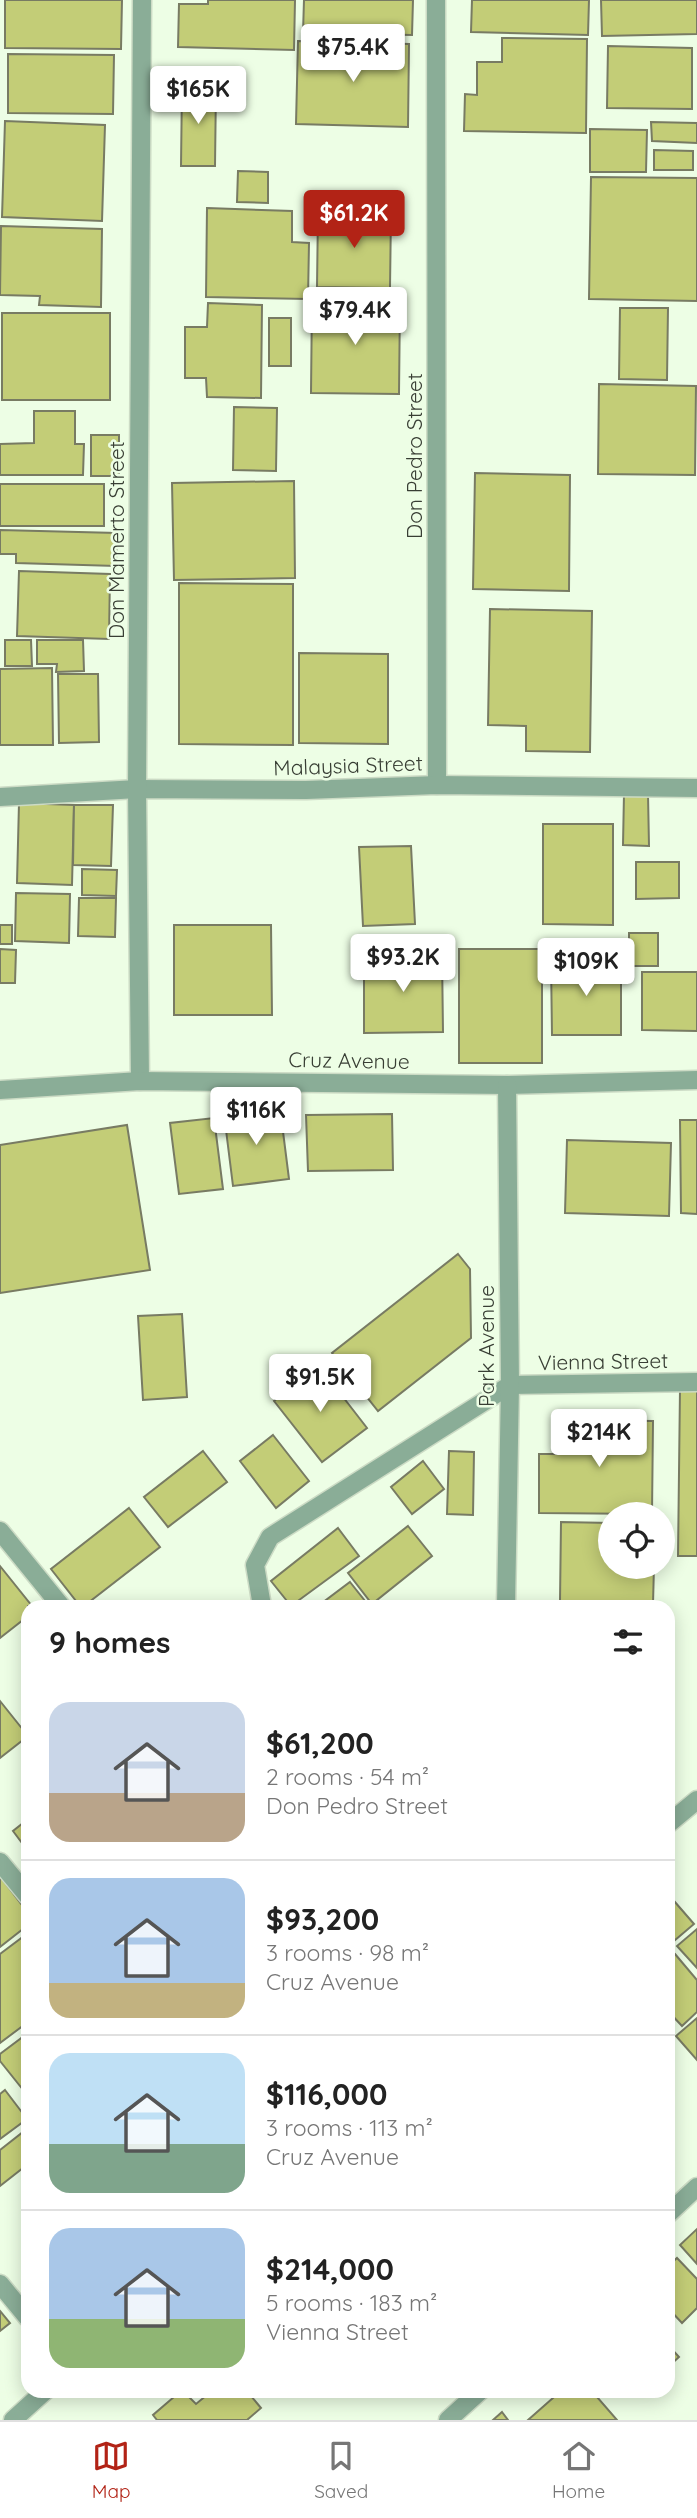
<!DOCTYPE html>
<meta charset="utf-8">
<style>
body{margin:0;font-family:Quicksand,sans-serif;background:#f6f6f6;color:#222;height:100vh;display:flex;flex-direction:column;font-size:26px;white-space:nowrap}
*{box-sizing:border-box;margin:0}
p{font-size:23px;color:#767676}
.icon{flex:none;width:38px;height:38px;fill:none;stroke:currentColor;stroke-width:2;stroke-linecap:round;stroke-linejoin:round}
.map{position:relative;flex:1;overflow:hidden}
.sheet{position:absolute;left:21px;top:1600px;width:654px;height:798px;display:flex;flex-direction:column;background:#fff;border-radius:21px;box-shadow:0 4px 18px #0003}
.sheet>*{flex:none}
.tools{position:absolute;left:598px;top:1502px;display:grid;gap:14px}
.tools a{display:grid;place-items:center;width:77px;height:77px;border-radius:50%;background:#fff;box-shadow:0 4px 18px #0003;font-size:35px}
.price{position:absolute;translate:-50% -60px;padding:0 16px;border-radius:7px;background:#fff;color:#222;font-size:23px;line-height:46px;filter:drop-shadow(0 2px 4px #0008)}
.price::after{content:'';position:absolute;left:50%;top:42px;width:21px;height:16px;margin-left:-10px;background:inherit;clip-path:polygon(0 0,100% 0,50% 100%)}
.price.active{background:#b22316;color:#fff}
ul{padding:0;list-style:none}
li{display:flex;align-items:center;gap:21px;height:175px;padding:0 28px}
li+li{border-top:2px solid #e0e0e0}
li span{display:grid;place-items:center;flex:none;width:196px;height:140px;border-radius:21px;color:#555}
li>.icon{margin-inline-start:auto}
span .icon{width:84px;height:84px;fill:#fffc;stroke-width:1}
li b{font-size:30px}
h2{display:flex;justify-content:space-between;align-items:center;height:84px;padding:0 28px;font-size:30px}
.menu{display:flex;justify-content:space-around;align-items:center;height:98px;border-top:2px solid #e0e0e0;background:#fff;font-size:19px;color:#767676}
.menu a{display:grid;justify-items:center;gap:4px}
.menu .active{color:#b22316}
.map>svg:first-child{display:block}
.building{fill:#c3cd77;stroke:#787b63;stroke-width:2}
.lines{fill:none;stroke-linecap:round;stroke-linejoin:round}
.minor-casing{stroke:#ccdbc5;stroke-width:21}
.minor{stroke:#8aad97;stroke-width:18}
.labels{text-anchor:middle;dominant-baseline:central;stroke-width:5;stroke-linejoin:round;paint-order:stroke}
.street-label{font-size:21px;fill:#383e34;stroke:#edfee5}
</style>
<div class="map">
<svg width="697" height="2420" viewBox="0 0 697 2420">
<rect width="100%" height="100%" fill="#edfee5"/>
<g class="building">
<polygon points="5,0 122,0 121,49 5,48"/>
<polygon points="208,0 295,0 294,50 178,47 179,4 208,4"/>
<polygon points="304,0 413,0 412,35 303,33"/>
<polygon points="472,0 589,0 588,35 471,32"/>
<polygon points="601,0 697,0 697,34 602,36"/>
<polygon points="502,38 587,39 586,133 464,131 465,94 477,95 477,62 502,62"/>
<polygon points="298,41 409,44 408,127 296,124"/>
<polygon points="608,46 692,48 692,109 607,108"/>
<polygon points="8,54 114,55 113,114 8,113"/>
<polygon points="182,85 216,86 215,166 181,166"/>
<polygon points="5,121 105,125 102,221 2,217"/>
<polygon points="651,122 697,123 697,143 652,141"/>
<polygon points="590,129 647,130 646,172 590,172"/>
<polygon points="654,150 693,151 693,170 654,170"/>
<polygon points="238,171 268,172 268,203 237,202"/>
<polygon points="591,177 697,178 697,301 589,299"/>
<polygon points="207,208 292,211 292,242 309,243 308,299 206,297"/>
<polygon points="318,211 391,212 390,288 317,287"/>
<polygon points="1,226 102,229 101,307 39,305 40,296 0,295"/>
<polygon points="312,299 400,301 399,394 311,393"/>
<polygon points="208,303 262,305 261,398 207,397 206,378 185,378 185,327 207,327"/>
<polygon points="620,308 668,308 667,380 619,379"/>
<rect x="2" y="313" width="108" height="87"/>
<rect x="269" y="318" width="22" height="48"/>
<polygon points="599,384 696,386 695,475 598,474"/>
<polygon points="234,407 277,408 276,471 233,470"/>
<polygon points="34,411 75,411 75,444 84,444 83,475 0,475 0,444 34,443"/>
<rect x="91" y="435" width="28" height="41"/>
<polygon points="475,473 570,475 569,591 473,589"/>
<polygon points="294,481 295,578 174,580 172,483"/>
<rect x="0" y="484" width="104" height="42"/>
<polygon points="0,530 117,533 116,566 16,563 16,554 0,554"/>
<polygon points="19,571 110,574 109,639 17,636"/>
<polygon points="179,583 293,584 293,745 179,744"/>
<polygon points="490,609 592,611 590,752 526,751 526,726 488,725"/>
<polygon points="5,640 31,640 32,666 5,666"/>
<polygon points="37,640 83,640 84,671 56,672 57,664 37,664"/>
<polygon points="299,653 388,654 388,744 299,743"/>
<polygon points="52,668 53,745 0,745 0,669"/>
<polygon points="58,674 98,674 99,742 59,743"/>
<polygon points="624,794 648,794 649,846 623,845"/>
<polygon points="19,803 74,805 72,885 17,883"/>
<polygon points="74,805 113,805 111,866 73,865"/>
<polygon points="543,824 613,824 613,925 543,924"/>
<polygon points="411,846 415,924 363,926 359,847"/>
<polygon points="636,862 679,862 679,898 636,899"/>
<polygon points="82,869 117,870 116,896 82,895"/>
<polygon points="16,893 70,894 69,943 15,941"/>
<polygon points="79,898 116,898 115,937 78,936"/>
<rect x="0" y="925" width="12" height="19"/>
<polygon points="174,925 271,925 272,1015 174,1015"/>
<rect x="629" y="933" width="29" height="33"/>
<polygon points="0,949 16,950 15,983 0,983"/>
<rect x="459" y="949" width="83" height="114"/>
<polygon points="364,954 442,955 443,1032 364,1033"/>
<polygon points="551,962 621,962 621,1035 552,1035"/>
<polygon points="642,972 697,972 697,1031 642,1030"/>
<polygon points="280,1108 289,1179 233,1186 224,1114"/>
<polygon points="392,1114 393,1170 308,1171 306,1115"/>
<polygon points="214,1118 223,1189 179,1194 170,1123"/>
<polygon points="680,1120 697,1120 697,1214 681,1213"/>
<polygon points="127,1125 150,1270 0,1293 0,1145"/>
<polygon points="567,1140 671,1143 669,1216 565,1213"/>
<polygon points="458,1254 470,1269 471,1338 378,1411 332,1353"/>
<polygon points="182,1314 187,1397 143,1400 138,1316"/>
<polygon points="319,1366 367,1428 322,1462 274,1401"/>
<polygon points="680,1389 697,1390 697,1556 678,1556"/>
<polygon points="557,1420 653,1421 652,1514 539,1513 539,1454 557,1454"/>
<polygon points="273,1435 309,1481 276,1508 240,1461"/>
<polygon points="203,1451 227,1482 168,1527 144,1497"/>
<polygon points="449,1451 474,1452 473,1515 447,1514"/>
<polygon points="423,1461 444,1489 412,1514 391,1487"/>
<polygon points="129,1508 160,1547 84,1606 80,1606 51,1569"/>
<polygon points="561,1522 611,1523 611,1566 654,1566 653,1604 560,1602"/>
<polygon points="408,1526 432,1556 372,1604 348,1573"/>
<polygon points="338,1528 359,1556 291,1606 271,1581"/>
<polygon points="0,1566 32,1606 28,1606 28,1616 0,1638"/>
<polygon points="350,1582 369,1606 318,1606"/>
<polygon points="0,1701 28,1736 0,1758"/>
<polygon points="28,1819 28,1851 13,1831"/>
<polygon points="0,1876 28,1913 28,1925 0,1947"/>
<polygon points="668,1894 694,1924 668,1946"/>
<polygon points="697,1929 697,1968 677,1946"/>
<polygon points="28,1933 28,2022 0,2043 0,1954"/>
<polygon points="675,1954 697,1980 697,2012 682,2026 668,2011 668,1959"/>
<polygon points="697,2018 697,2060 676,2036"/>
<polygon points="28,2033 28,2096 0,2061 0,2054"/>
<polygon points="5,2090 27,2119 0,2139 0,2094"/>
<polygon points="23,2132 28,2138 28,2164 0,2186 0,2150"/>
<polygon points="697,2229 697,2264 680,2245"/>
<polygon points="677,2258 697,2279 697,2308 682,2323 668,2308 668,2266"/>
<polygon points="0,2311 10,2323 0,2331"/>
<polygon points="668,2345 679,2357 668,2367"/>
<polygon points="182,2390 196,2404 213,2390 246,2390 261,2408 247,2420 157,2420 153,2415"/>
<polygon points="562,2390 591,2390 617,2420 528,2420"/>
<polygon points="502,2412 508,2420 493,2420"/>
</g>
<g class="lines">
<defs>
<g id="minor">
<polyline points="436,0 437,785"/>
<polyline points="0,797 137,789 306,790 437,785 697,788"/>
<polyline points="140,1081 137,789 142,0"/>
<polyline points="0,1090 140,1081 507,1085 697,1080"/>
<polyline points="0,1531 61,1606"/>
<polyline points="262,1606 255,1565 270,1537 510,1385 697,1382"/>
<polyline points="506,1606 510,1385 507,1085"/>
<polyline points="668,1824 697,1800"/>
<polyline points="0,1862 28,1896"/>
<polyline points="668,2214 697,2187"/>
<polyline points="0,2284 28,2318"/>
<polyline points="13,2420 46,2390"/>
<polyline points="448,2420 481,2390"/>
</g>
</defs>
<use href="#minor" class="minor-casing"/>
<use href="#minor" class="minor"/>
</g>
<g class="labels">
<g class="street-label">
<text transform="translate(414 456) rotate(-90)">Don Pedro Street</text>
<text transform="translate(116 540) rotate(-90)">Don Mamerto Street</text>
<text transform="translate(348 765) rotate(-2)">Malaysia Street</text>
<text transform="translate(349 1060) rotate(1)">Cruz Avenue</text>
<text transform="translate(486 1346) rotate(-90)">Park Avenue</text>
<text transform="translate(603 1361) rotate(-1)">Vienna Street</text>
</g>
</g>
</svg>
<div class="tools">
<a><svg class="icon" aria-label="locate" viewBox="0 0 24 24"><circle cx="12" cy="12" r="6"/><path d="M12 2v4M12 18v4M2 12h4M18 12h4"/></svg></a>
</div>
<b class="price" style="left:353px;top:84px">$75.4K</b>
<b class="price" style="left:198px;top:126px">$165K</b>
<b class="price active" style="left:354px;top:250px">$61.2K</b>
<b class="price" style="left:355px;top:347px">$79.4K</b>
<b class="price" style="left:403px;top:994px">$93.2K</b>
<b class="price" style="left:586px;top:998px">$109K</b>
<b class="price" style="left:256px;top:1147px">$116K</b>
<b class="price" style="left:320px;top:1414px">$91.5K</b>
<b class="price" style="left:599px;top:1469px">$214K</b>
<section class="sheet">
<h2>9 homes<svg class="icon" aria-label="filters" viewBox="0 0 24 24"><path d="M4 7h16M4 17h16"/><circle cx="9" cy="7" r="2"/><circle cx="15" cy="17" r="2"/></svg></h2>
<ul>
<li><span style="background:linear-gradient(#c9d6e8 65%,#b9a48a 0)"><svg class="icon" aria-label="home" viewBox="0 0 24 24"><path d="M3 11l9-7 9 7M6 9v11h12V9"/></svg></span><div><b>$61,200</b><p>2 rooms · 54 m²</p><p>Don Pedro Street</p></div></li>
<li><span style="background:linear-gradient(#a9c7e8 75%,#c2b280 0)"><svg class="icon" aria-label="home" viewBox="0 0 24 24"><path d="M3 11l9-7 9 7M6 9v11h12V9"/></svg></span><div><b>$93,200</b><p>3 rooms · 98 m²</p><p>Cruz Avenue</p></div></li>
<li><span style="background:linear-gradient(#bfe0f5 65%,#7fa58c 0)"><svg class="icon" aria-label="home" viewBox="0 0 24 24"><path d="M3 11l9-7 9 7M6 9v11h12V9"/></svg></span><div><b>$116,000</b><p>3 rooms · 113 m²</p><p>Cruz Avenue</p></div></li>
<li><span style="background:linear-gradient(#a9c7e8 65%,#8fb573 0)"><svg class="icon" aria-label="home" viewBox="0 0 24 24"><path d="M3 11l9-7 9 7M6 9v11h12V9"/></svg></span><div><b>$214,000</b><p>5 rooms · 183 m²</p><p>Vienna Street</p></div></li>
</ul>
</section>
</div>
<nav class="menu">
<a class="active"><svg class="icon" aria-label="map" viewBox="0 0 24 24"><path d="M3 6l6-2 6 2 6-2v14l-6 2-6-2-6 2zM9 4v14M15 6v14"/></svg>Map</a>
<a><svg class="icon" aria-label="saved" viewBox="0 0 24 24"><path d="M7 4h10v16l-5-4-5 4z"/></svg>Saved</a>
<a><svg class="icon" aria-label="home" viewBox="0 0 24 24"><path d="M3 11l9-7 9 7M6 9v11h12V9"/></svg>Home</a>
</nav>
